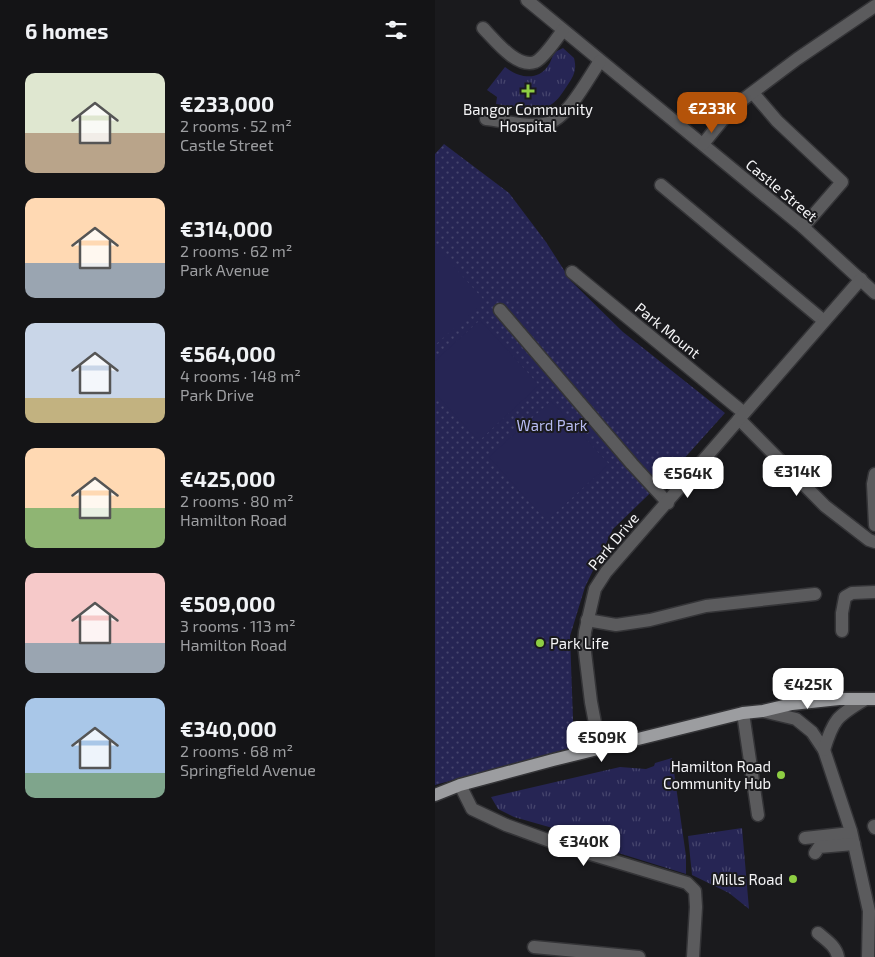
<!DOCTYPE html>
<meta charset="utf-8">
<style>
body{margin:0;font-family:"Exo 2",sans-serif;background:#1d1d1f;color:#f1f3f6;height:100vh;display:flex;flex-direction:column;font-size:19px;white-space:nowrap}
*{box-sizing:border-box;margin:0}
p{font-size:16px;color:#9d9ea1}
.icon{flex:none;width:28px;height:28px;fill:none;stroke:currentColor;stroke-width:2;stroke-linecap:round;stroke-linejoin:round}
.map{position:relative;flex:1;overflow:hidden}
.drawer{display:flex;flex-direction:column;background:#141416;width:435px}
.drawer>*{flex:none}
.price{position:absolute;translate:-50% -42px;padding:0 11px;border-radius:10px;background:#fff;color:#222;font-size:16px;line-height:32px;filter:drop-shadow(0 1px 2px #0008)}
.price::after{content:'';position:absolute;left:50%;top:30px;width:15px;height:11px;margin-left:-8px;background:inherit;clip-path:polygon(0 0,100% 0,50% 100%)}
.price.on{background:#b45309;color:#fff}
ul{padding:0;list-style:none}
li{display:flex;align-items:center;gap:15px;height:125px;padding:0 25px}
li span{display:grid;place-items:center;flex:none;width:140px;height:100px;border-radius:10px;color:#555}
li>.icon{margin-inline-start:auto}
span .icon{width:60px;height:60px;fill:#fffc;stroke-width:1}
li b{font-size:21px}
h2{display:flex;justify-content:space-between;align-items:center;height:60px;padding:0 25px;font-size:21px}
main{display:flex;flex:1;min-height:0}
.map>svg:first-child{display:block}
.grass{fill:url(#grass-tufts)}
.park{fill:url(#park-dots)}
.pitch{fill:#262554}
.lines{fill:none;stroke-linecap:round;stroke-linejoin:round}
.minor-casing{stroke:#343437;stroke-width:15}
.major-casing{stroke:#343437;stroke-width:15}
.minor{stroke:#5b5b5d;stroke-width:12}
.major{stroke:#9c9da0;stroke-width:12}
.poi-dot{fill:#8ece43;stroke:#1a1a1d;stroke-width:2}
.labels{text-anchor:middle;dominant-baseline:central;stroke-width:4;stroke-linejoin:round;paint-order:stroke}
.poi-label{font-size:15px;fill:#f4f4f6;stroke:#1a1a1d;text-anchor:end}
.street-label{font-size:15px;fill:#f4f4f6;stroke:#1a1a1d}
.park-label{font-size:15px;fill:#b8bcf3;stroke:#1a1a1d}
</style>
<main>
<section class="drawer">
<h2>6 homes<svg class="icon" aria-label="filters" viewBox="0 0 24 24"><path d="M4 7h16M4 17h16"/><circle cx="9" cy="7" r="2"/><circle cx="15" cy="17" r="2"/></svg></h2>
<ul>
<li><span style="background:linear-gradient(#dfe7d0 60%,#b9a48a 0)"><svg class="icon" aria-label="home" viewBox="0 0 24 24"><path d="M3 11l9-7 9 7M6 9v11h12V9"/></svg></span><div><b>€233,000</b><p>2 rooms · 52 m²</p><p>Castle Street</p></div></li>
<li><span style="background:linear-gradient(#ffd9b3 65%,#9aa5b1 0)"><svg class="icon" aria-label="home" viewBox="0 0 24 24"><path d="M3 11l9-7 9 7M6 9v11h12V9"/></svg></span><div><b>€314,000</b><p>2 rooms · 62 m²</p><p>Park Avenue</p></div></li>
<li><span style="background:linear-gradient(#c9d6e8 75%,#c2b280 0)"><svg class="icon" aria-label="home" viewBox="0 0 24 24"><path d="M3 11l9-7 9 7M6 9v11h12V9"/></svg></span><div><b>€564,000</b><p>4 rooms · 148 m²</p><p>Park Drive</p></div></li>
<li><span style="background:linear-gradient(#ffd9b3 60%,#8fb573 0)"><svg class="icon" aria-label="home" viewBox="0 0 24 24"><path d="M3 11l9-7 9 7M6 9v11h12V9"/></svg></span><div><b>€425,000</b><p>2 rooms · 80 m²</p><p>Hamilton Road</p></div></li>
<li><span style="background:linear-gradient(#f6c9c9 70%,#9aa5b1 0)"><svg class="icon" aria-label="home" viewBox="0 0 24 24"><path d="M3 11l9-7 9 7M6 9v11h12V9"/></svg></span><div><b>€509,000</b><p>3 rooms · 113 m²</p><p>Hamilton Road</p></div></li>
<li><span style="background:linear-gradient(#a9c7e8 75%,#7fa58c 0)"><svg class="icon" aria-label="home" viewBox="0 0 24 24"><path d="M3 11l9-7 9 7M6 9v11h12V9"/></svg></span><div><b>€340,000</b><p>2 rooms · 68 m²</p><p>Springfield Avenue</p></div></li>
</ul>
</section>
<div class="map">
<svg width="440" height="957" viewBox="0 0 440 957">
<defs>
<pattern id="grass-tufts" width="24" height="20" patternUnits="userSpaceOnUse" patternTransform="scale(1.25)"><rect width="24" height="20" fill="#262554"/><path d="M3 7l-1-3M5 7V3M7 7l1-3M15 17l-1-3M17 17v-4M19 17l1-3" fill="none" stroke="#46456d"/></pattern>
<pattern id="park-dots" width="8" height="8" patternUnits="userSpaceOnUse" patternTransform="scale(1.25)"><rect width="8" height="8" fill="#262554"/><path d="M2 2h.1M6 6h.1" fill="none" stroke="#46456d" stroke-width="1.8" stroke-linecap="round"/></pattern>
</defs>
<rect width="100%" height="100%" fill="#1a1a1d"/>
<g class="grass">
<path d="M128 48 139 58C142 70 139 76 132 86 128 92 123 100 117 104 103 114 77 106 61 104L62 97 52 90 70 67C83 77 102 82 113 66 116 62 117 56 120 52Z"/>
<polygon points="237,758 251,856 251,874 135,838 135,833 79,817 63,809 56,797 185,767 211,769 219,766 220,763"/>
<polygon points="307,828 314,909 294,893 257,875 253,836"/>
</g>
<polygon class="park" points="9,144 74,193 111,242 136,281 188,332 290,413 237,472 178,529 150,587 135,636 139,747 0,785 0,154"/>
<g class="pitch">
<polygon points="0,246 50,301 0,345"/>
<polygon points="45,320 104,385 44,441 0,393 0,361"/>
<polygon points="116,401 174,464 112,521 54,457"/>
</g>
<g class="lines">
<defs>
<g id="minor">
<polyline points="92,0 368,227 440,293"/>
<path d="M48 28C59 39 82 69 100 62 109 58 122 38 128 30"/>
<polyline points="318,93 342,121 407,182 368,227"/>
<path d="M51 119C70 121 93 128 113 123 132 119 154 77 165 61"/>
<polyline points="268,144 298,107 362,59 440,6"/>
<polyline points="226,185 389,321"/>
<polyline points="137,272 309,413"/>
<polyline points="65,310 197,464 233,503"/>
<polyline points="304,419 390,506 434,540 440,542"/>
<polyline points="440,474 438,484 440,525"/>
<polyline points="152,620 181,625 215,620 271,606 380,594"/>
<polyline points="407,631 407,613 410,597 417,593 440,592"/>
<polyline points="328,711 361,719 377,732 389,750 416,831 434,911 433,957"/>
<polyline points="308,713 323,815"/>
<polyline points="165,749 156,702 149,644 150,632 160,589 171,572 426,279"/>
<path d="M389 750C398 720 402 716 429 700"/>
<polyline points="25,785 37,809 71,825 129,846 252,883 260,891 261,907 258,957"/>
<polyline points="439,826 440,828"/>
<polyline points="370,838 416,833"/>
<polyline points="380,853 384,847 419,844"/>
<path d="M383 933C391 940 401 946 403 957"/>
<polyline points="99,947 204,957"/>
</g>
<polyline id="major" points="0,795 25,785 118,760 308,713 328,711 357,704 404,699 440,699"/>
</defs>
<use href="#minor" class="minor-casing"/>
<use href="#major" class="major-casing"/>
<use href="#minor" class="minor"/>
<use href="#major" class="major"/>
</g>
<g class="poi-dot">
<path d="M90.5 83.5h5v5h5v5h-5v5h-5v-5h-5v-5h5z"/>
<circle cx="105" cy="643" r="5"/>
<circle cx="346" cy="775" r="5"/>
<circle cx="358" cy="879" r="5"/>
</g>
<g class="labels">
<g class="poi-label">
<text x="93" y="109" text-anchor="middle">Bangor Community<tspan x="93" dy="17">Hospital</tspan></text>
<text x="115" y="643" text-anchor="start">Park Life</text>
<text x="336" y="766">Hamilton Road<tspan x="336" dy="17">Community Hub</tspan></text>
<text x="348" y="879">Mills Road</text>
</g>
<g class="street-label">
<text transform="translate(347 190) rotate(40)">Castle Street</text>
<text transform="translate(233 330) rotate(39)">Park Mount</text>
<text transform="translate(178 541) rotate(-50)">Park Drive</text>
</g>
<g class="park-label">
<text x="117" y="425">Ward Park</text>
</g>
</g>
</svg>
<b class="price on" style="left:277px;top:134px">€233K</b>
<b class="price" style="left:362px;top:497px">€314K</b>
<b class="price" style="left:253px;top:499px">€564K</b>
<b class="price" style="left:373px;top:710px">€425K</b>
<b class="price" style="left:167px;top:763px">€509K</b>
<b class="price" style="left:149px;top:867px">€340K</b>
</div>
</main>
